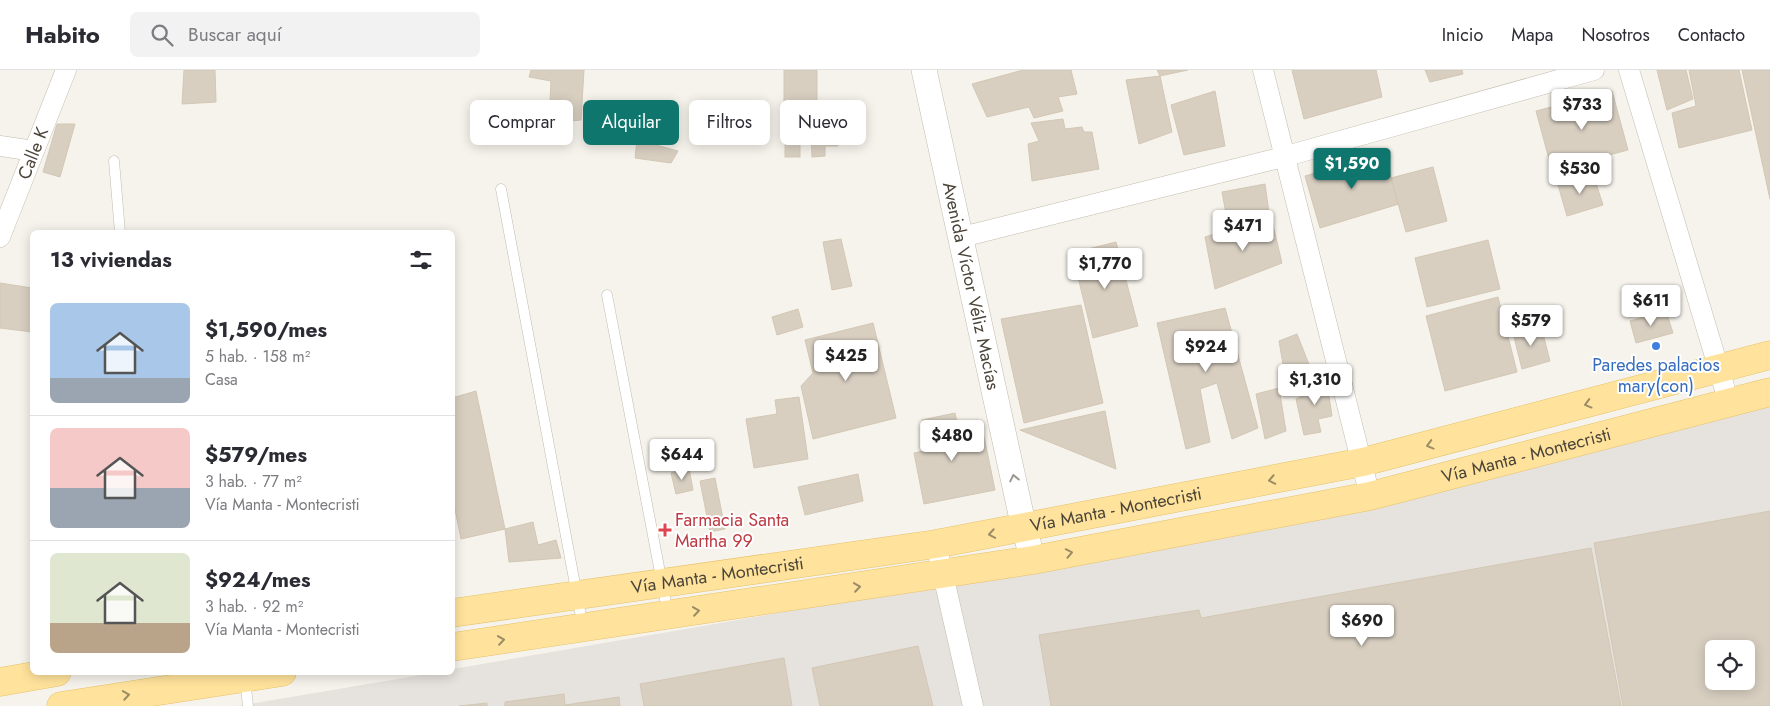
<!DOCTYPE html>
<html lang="es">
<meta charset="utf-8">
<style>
body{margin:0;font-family:Jost,sans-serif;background:#f2f2f3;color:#2b2b33;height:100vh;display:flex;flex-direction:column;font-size:19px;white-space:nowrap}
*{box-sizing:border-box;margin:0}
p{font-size:16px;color:#7c7c81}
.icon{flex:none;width:28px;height:28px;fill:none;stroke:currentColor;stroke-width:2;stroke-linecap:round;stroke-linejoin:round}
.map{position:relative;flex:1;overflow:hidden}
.panel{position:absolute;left:30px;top:160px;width:425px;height:445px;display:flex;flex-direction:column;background:#fff;border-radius:8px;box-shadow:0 2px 12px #0003}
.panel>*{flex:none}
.top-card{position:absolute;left:470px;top:30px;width:475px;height:45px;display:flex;gap:10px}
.tools{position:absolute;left:1705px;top:570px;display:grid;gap:10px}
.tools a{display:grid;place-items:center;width:50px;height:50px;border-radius:8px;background:#fff;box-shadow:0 2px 12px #0003;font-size:25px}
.price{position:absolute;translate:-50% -42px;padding:0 11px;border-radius:5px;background:#fff;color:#222;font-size:16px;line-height:32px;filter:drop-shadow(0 1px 2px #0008)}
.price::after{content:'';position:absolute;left:50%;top:30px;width:15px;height:11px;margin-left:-8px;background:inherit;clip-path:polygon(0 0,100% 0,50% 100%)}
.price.active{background:#0f766e;color:#fff}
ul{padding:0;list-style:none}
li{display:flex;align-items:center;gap:15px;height:125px;padding:0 20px}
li+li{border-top:1px solid #e1e1e2}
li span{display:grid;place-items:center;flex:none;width:140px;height:100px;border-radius:8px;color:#555}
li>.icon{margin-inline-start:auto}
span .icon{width:60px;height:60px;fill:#fffc;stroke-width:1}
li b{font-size:21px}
h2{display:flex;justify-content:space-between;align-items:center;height:60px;padding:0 20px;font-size:21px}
.pill{padding:0 18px;border-radius:8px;background:#fff;box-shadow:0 2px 12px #0003;font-size:18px;line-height:45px}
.pill.active{background:#0f766e;color:#fff}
header{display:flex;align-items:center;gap:30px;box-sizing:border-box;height:70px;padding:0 25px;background:#fff;border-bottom:1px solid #e1e1e2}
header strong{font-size:24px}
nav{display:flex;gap:28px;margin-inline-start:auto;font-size:18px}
.search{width:350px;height:45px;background:#f2f2f3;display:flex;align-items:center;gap:12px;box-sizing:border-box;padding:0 18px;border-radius:8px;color:#7c7c81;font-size:19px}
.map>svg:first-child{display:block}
.industrial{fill:#e6e2dd;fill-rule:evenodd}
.building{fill:#d8cfc1;stroke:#d3c7b4;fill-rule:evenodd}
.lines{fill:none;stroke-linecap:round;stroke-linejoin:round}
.service-casing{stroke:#c2bbae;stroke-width:11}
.minor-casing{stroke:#c2bbae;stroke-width:21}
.tertiary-casing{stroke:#c2bbae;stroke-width:26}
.primary-casing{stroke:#e6c16a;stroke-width:29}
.service{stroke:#fff;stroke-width:10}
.minor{stroke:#fff;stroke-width:20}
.tertiary{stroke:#fff;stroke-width:25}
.primary{stroke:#ffe39c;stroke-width:28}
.oneway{stroke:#9c8c66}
.oneway2{stroke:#9c9892}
.shop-dot{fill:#3f7fe0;stroke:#fff;stroke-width:2}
.health-dot{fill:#e0444e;stroke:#fff;stroke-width:2}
.labels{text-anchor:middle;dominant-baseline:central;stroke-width:4;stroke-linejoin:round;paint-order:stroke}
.street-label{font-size:18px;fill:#4b4439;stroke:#fff}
.shop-label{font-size:18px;fill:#366cbe;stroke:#fff}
.health-label{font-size:18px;fill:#be3a42;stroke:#fff;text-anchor:start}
</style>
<header>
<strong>Habito</strong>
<div class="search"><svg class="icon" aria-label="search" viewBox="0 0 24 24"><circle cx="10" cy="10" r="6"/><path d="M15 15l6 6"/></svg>Buscar aquí</div>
<nav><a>Inicio</a><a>Mapa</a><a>Nosotros</a><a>Contacto</a></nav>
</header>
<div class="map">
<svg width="1770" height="636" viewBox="0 0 1770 636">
<rect width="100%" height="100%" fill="#f6f3ec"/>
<path class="industrial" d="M1770 336V636H238L433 603 452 602 453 599 970 510ZM1714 579H1746V611H1714Z"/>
<g class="building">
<polygon points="184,0 215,0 216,32 182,34"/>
<polygon points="531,0 584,0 581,50 549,53 551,11 529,7"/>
<polygon points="784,0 817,0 817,30 800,31 800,53 784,53"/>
<polygon points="1023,0 1071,0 1077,24 1058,27 1063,41 1034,48 1029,37 987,47 972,14"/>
<polygon points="1157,0 1188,0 1160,6"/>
<polygon points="1292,0 1376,0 1382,27 1304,49"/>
<polygon points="1425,0 1462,0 1463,4 1430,12"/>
<polygon points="1657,0 1686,0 1693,29 1667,40"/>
<polygon points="1689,0 1739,0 1752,60 1679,78 1672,43 1696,36"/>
<polygon points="1742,0 1770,0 1770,129"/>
<polygon points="1160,6 1172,62 1139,74 1126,10"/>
<polygon points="1215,21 1225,76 1184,85 1171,35"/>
<polygon points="1612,21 1628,80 1552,100 1536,41"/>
<polygon points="837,33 838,76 825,76 825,86 812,87 810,34"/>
<polygon points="1063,49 1065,59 1082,57 1084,62 1092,62 1099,99 1032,111 1028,74 1039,71 1031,53"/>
<polygon points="57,54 75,54 60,107 43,102"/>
<rect x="785" y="63" width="15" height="24"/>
<polygon points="637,70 678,81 671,93 635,88"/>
<polygon points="1384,83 1399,134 1320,158 1305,106"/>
<polygon points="1433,97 1447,151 1406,162 1391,108"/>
<polygon points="1593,104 1603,135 1567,146 1558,115"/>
<polygon points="1265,114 1269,143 1227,149 1222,122"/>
<polygon points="1271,147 1282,193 1215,219 1205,167"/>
<polygon points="841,169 852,216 832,220 823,172"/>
<polygon points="1488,170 1500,219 1427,237 1415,188"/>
<polygon points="1116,172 1138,256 1093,268 1072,183"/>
<polygon points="0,213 32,218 32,262 0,258"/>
<polygon points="1498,227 1517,302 1445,321 1426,246"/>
<polygon points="1081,235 1103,333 1024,353 1001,249"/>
<polygon points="1225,238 1258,358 1232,369 1217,313 1200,319 1210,372 1186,379 1157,253"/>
<polygon points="798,239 803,257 777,265 772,247"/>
<polygon points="1666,241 1673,263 1636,273 1630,251"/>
<polygon points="873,253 896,348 813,369 801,316 813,303 805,270"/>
<polygon points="1541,256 1550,291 1522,299 1513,263"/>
<polygon points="1297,264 1310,297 1285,306 1279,271"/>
<polygon points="1326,307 1332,346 1318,349 1321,362 1304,365 1296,329 1312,322 1311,309"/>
<polygon points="1279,318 1286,361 1265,369 1256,324"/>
<polygon points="476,321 505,459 461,469 452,425 452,328"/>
<polygon points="799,327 808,389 754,398 746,349 777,344 775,330"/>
<polygon points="1105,341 1116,399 1020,360"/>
<polygon points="955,343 960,367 983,362 995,420 924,434 914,383 929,380 922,350"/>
<polygon points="689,398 693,420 676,424 671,403"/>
<polygon points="858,404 863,431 805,445 798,417"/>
<polygon points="715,408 725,459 710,462 700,411"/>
<path d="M1770 441V636H1623L1594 473ZM1714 579H1746V611H1714Z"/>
<polygon points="533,452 538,475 556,470 561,488 509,492 505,459"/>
<polygon points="1591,478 1621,636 1051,636 1039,565 1199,540 1201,548"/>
<polygon points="918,576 933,636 820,636 812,598"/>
<polygon points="784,588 792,636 644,636 640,614"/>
<polygon points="564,624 565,636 505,636 505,632"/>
<polygon points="619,627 620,636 565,636 565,635"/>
<polygon points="487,633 487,636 459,636"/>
</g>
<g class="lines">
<defs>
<g id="service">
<polyline points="114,91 120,162"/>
<polyline points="501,119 583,557"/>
<polyline points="607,225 668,544"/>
<polyline points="245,609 248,636"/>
</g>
<g id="minor">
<polyline points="1263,0 1370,426"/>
<polyline points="1629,0 1729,333"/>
<polyline points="0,76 34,81"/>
<path id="s1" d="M0 167 66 0"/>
<polyline points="962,167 1283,87 1594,0"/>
<polyline points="936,474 973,636"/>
</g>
<g id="tertiary">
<path id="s2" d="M924 0 1024 458 1033 490"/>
</g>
<g id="primary">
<path id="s3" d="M452 543 936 474 1363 392 1770 285"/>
<path id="s4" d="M452 577 1033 490 1370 426 1770 322"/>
<polyline points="0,612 57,602"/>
<polyline points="61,636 282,602"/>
</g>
</defs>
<use href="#service" class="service-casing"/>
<use href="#minor" class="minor-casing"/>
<use href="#tertiary" class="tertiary-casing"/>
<use href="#primary" class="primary-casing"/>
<use href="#service" class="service"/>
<use href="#minor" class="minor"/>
<use href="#tertiary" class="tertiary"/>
<use href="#primary" class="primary"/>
</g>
<defs><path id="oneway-chevron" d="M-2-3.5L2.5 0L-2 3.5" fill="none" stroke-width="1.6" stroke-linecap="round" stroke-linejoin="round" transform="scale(1.25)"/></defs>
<g class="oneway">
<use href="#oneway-chevron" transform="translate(1588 334) rotate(165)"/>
<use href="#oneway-chevron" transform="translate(1430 375) rotate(165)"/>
<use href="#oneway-chevron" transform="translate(1272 410) rotate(169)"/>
<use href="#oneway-chevron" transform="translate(992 464) rotate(170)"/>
<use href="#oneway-chevron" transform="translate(1069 483) rotate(-11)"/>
<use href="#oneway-chevron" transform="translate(857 517) rotate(-8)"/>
<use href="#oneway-chevron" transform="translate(696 541) rotate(-8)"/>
<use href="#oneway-chevron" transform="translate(501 570) rotate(-8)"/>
<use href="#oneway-chevron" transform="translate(126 625) rotate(-9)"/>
</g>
<use class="oneway2" href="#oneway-chevron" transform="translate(1014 408) rotate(-102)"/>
<circle class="shop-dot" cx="1656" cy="276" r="5"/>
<path class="health-dot" d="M662.5 452.5h5v5h5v5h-5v5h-5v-5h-5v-5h5z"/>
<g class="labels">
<g class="street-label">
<text stroke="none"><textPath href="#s1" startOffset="90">Calle K</textPath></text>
<text stroke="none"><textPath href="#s2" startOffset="221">Avenida Víctor Véliz Macías</textPath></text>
<text stroke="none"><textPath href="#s4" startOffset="1092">Vía Manta - Montecristi</textPath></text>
<text stroke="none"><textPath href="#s3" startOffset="672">Vía Manta - Montecristi</textPath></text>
<text stroke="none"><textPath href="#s3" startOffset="268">Vía Manta - Montecristi</textPath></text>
</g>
<g class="shop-label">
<text x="1656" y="295">Paredes palacios<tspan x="1656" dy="21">mary(con)</tspan></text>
</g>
<g class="health-label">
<text x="675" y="450">Farmacia Santa<tspan x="675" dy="21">Martha 99</tspan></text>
</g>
</g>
</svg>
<div class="tools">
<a><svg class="icon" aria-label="locate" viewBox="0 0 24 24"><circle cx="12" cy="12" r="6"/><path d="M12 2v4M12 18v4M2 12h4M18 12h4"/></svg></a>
</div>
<b class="price" style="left:1582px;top:61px">$733</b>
<b class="price active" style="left:1352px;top:120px">$1,590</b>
<b class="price" style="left:1580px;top:125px">$530</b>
<b class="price" style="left:1243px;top:182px">$471</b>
<b class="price" style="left:1105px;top:220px">$1,770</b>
<b class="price" style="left:1651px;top:257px">$611</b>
<b class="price" style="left:1531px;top:277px">$579</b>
<b class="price" style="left:1206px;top:303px">$924</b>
<b class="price" style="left:846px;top:312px">$425</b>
<b class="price" style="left:1315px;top:336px">$1,310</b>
<b class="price" style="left:952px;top:392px">$480</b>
<b class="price" style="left:682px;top:411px">$644</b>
<b class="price" style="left:1362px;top:577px">$690</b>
<div class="top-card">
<a class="pill">Comprar</a>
<a class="pill active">Alquilar</a>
<a class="pill">Filtros</a>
<a class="pill">Nuevo</a>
</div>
<section class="panel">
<h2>13 viviendas<svg class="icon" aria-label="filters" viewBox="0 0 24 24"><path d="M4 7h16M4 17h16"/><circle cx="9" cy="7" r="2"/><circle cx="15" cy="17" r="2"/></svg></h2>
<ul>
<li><span style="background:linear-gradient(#a9c7e8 75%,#9aa5b1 0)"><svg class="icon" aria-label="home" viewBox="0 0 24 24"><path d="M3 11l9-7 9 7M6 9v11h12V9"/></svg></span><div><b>$1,590/mes</b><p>5 hab. · 158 m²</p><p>Casa</p></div></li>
<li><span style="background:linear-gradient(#f6c9c9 60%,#9aa5b1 0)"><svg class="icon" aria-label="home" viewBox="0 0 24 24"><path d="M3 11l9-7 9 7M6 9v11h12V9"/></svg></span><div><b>$579/mes</b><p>3 hab. · 77 m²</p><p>Vía Manta - Montecristi</p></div></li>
<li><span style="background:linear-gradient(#dfe7d0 70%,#b9a48a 0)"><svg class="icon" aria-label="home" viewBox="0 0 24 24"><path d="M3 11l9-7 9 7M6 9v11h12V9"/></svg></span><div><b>$924/mes</b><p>3 hab. · 92 m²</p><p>Vía Manta - Montecristi</p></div></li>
</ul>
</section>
</div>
